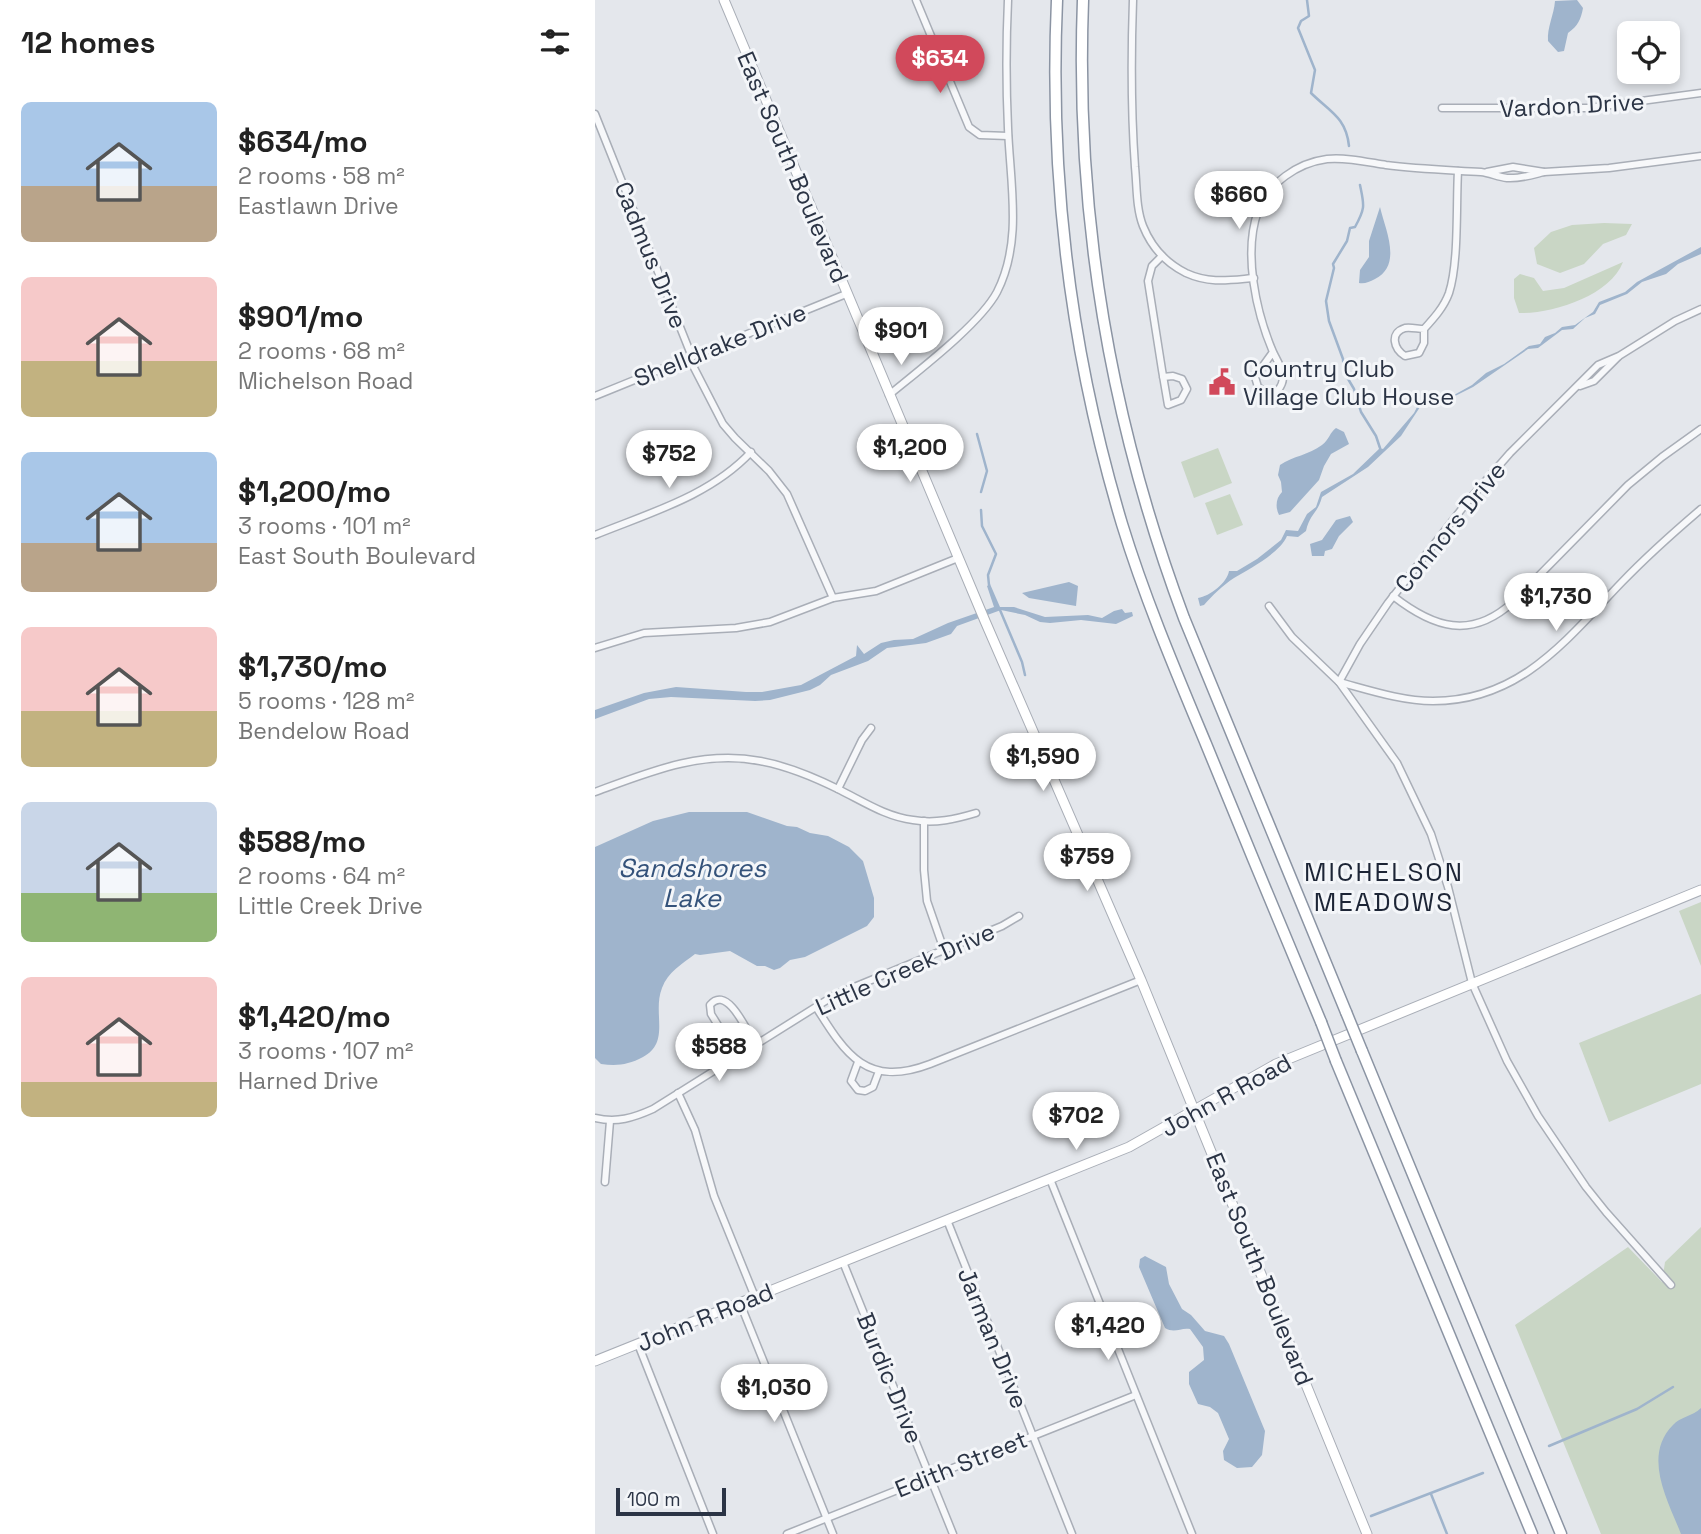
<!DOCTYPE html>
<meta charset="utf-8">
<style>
body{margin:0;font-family:"Space Grotesk",sans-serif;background:#f2f2f2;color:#222;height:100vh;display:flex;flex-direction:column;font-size:26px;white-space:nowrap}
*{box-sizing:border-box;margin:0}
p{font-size:23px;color:#767676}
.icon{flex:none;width:38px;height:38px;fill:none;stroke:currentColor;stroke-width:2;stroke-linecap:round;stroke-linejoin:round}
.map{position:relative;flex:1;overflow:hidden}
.drawer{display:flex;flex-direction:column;background:#fff;width:595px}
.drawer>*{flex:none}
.buttons{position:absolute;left:1022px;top:21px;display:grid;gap:14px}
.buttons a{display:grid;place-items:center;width:63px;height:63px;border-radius:10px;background:#fff;box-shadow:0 4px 10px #0003;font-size:35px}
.scale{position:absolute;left:21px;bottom:18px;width:110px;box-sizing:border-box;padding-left:7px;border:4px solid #2b3445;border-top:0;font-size:19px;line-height:24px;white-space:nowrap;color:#2b3445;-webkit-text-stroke:5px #f4f6f9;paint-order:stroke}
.price{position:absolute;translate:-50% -60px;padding:0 16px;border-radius:24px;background:#fff;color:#222;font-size:23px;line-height:46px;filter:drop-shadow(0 2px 4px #0008)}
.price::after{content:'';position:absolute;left:50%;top:42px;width:21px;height:16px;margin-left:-10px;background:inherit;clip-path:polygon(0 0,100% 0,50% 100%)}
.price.selected{background:#d1495b;color:#fff}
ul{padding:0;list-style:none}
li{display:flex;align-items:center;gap:21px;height:175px;padding:0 21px}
li span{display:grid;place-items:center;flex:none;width:196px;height:140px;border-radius:10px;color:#555}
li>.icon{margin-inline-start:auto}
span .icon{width:84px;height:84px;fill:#fffc;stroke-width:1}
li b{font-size:30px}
h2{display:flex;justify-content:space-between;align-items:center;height:84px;padding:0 21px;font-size:30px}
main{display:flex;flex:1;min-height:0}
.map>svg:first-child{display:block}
.green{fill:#c9d6c5}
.water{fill:#9fb4cc}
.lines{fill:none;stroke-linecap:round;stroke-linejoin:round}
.stream{stroke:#9fb4cc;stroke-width:2.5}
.street-casing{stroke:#a9aeb7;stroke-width:9}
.secondary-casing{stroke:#a9aeb7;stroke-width:11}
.highway-casing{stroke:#8b94a3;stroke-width:13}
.street{stroke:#f7f8fa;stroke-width:6}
.secondary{stroke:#fff;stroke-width:9}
.highway{stroke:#fff;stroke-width:10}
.highway-bridge-casing{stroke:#8b94a3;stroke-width:13;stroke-linecap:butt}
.highway-bridge{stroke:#fff;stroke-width:10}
.labels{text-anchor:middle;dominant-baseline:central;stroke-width:6;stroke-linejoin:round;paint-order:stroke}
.street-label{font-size:24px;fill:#2b3445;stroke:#f4f6f9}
.poi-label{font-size:24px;fill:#2b3445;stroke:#f4f6f9;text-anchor:start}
.water-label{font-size:26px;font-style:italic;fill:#34527a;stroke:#f4f6f9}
.neighbourhood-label{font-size:26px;letter-spacing:2px;fill:#1d2536;stroke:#f4f6f9}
</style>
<main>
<section class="drawer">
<h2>12 homes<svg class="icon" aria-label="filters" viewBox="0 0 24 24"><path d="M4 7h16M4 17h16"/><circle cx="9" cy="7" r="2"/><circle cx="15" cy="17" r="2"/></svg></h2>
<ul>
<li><span style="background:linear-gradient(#a9c7e8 60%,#b9a48a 0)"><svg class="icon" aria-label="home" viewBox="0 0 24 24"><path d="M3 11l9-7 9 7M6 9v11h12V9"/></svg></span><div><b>$634/mo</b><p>2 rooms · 58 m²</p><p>Eastlawn Drive</p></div></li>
<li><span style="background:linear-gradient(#f6c9c9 60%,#c2b280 0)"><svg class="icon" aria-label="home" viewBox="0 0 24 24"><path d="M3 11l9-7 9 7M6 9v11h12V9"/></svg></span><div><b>$901/mo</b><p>2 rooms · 68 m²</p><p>Michelson Road</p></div></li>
<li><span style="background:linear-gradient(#a9c7e8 65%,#b9a48a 0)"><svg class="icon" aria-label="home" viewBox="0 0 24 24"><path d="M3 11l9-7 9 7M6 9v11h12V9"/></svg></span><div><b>$1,200/mo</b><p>3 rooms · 101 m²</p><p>East South Boulevard</p></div></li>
<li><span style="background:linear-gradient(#f6c9c9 60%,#c2b280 0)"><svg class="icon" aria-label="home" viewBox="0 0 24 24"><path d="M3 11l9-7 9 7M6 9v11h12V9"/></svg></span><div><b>$1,730/mo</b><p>5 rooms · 128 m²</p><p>Bendelow Road</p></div></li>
<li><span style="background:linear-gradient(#c9d6e8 65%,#8fb573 0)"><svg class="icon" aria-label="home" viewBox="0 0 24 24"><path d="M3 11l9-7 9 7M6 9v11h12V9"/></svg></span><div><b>$588/mo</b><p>2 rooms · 64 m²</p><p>Little Creek Drive</p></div></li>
<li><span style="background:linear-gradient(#f6c9c9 75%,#c2b280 0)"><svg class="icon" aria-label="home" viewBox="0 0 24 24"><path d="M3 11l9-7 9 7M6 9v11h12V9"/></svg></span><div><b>$1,420/mo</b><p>3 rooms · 107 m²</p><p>Harned Drive</p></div></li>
</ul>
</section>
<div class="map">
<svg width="1106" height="1534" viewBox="0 0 1106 1534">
<rect width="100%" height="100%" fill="#e4e7ec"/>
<g class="green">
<polygon points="1009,223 1037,224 1031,235 1008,244 989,264 965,273 942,264 939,248 956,232 977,225"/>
<path d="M1028 262C1015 296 957 314 924 313L919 298V279L925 274 939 278 948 291 969 288Z"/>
<polygon points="623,448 637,483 599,498 586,462"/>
<polygon points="635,494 648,525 622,535 610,503"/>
<polygon points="1106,902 1106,966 1084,911"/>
<polygon points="1106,994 1106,1084 1014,1122 984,1043"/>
<polygon points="1106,1227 1106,1534 1006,1534 920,1325 1033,1247 1067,1282 1070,1262"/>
</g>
<g class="water">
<path d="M982 0 988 8C986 19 983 26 973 33L969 51 963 52 953 41C952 27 959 15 960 1Z"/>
<path d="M785 207C790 229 808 265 780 279 774 282 770 284 764 283L765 270 774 257V241Z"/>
<path d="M1106 247V254L1083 264 1071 274 1047 282 1032 294 1005 305 1000 314 990 318 978 329 967 330 943 348 933 349 878 387 858 397 856 402 836 406 827 404 806 436 773 467 727 497C722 515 715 513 711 531L703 537 692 536C685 553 654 569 639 578 628 585 617 596 609 605L605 606 603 598C615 596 632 583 634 571H642L662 559 686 540 691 530 703 531 712 514 721 507 726 492 758 474 785 448 788 449 819 413 824 403 834 400 840 403 850 400 877 385 891 373 909 364 934 346 945 344 950 337 960 333 967 327 980 325 998 312 1004 302 1030 292 1042 282Z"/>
<path d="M741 428 749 432 754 444 736 454 729 466 724 480 695 512 684 515C680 507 681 498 687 492L686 482 683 475 685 465C698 456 714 455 727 445 734 440 735 432 741 428Z"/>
<polygon points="755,516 758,522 744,536 737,549 730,551 729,556 717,556 715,544 727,540 741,520"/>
<polygon points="474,582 483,586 481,606 434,598 427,593"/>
<polygon points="395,584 405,607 419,607 450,617 493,615 507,618 519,611 527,609 530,613 537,612 538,616 521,624 486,620 455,623 445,622 430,615 406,610 362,626 356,634 331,643 292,648 273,661 236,675 225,685 215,690 175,700 160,701 76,697 54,699 0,719 0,710 49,693 81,687 151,692 167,692 206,685 261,656 262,645 269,654 286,643 299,640 318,639 353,623 399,607 392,586"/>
<path d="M94 812H152L192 826 202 827 215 833 233 836 254 847 268 861 279 898V917L272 926 210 957 195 960 185 968 179 970 170 966H162L135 951 105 955 100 954C87 964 73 972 67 988 57 1013 76 1042 48 1057 33 1065 22 1066 6 1064L0 1058V847L58 821Z"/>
<path d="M550 1256 571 1267 574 1284 587 1309 596 1315 610 1331 629 1336 634 1344 670 1431 667 1455 657 1467 642 1468 629 1460 628 1451 634 1439 623 1413 615 1407 603 1404 594 1384V1372L609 1360 608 1347 595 1329C586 1327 580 1334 570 1328L544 1267 545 1259Z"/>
<path d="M1106 1408V1534H1086C1073 1501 1047 1456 1078 1425 1085 1417 1098 1416 1106 1408Z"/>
</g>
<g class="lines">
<g class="stream">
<path d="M712 0 714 16 706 21 703 28 720 70 716 93C734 111 751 117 754 146"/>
<path d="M765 185C769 205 771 207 760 227L755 228 752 241 738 264 739 268 731 301 734 321 748 359 749 372 759 389 766 412 781 436 785 448"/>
<polyline points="382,434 392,471 386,492"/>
<polyline points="386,510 387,526 401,554 393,575 394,585"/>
<polyline points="405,610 427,662 430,675"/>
<polyline points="954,1446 1042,1409 1078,1387"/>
<polyline points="836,1494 852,1534"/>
<polyline points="776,1516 888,1473"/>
</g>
<defs>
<g id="street">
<polyline points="321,0 374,127 385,135 413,136"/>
<path d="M538 0C536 56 536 111 540 167 542 187 541 208 548 226 556 246 571 263 591 273 615 284 635 280 659 278"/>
<polyline points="847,108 994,108 1106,93"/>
<polyline points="0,114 97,357"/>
<polyline points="892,172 918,167 949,172 1014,168 1106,156"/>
<polyline points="567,256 557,266 553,281 567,370 573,405 586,400 592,389 587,379 578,376 568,377"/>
<path d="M1106 309 1080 321 1024 356 1003 365 915 453 873 501 793 603 765 644 744 682C774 690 807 701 838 701 926 701 972 639 1027 582 1052 556 1079 532 1106 509"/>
<path d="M829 329V343L824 353 810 356C799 349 794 333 810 328 816 327 823 329 829 329 839 318 849 307 854 293 864 262 861 205 863 171"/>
<path d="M678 352C684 365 694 377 683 390L671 392 663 387 660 377 678 352C661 312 648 253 663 211 674 183 702 163 732 159 751 157 772 162 791 165 822 169 854 170 886 172 895 173 903 177 912 178 925 179 937 175 949 172"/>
<polyline points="94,358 128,424 140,438 174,471 192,494 238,598"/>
<polyline points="985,386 999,381 1023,357"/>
<path d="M294 395C323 371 385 324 402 292 428 241 415 183 413 128 411 86 411 43 413 0"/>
<polyline points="0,396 251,294"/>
<path d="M0 535C54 513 115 496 156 452"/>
<path d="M798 596C839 628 876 640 918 602L1033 485 1067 457 1106 429"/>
<polyline points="674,606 697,637 744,682 802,763 836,834 853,887 877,983 912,1061 943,1116 991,1187 1011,1212 1076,1285"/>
<polyline points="0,648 49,633 141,628 175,622 238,598 281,591 363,558"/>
<polyline points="243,789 267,740 276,728"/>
<path d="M0 792C54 772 106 750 165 761 193 766 219 777 245 790 269 802 292 817 318 820 340 824 361 819 381 813"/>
<polyline points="329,821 329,870 332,901 349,950"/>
<path d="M221 1007C251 1055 272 1088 335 1064L546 980"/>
<path d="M142 1056 116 1014 115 1005C132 984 152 1031 160 1044"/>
<polyline points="263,1062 256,1081 263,1090 270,1091 278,1087 284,1071"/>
<polyline points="83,1093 100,1130 119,1196 160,1297"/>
<path d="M0 1118C22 1123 38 1118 58 1109L240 995 407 926 424 916"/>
<polyline points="455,1179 597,1534"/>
<polyline points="10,1182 15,1121"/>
<polyline points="352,1220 477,1534"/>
<polyline points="248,1262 358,1534"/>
<polyline points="145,1303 238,1534"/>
<polyline points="43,1344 118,1534"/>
<polyline points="192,1534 541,1395"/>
</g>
<g id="secondary">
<polyline points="129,0 390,621 546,980 772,1534"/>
<polyline points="0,1361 534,1147 681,1064 1106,890"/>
</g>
<g id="highway">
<path d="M462 0C454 178 476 354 527 524 550 599 581 672 611 744 649 837 687 929 726 1022"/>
<path d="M488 0C480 212 515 420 589 618L751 1012"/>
<polyline points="767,1051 966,1534"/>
<polyline points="741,1061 937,1534"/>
</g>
</defs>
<use href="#street" class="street-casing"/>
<use href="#secondary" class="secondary-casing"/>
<use href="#highway" class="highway-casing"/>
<use href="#street" class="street"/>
<use href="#secondary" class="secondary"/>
<use href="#highway" class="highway"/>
<defs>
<g id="highway-bridge">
<polyline points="751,1012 767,1051"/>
<polyline points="726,1022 741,1061"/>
</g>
</defs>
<use href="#highway-bridge" class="highway-bridge-casing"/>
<use href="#highway-bridge" class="highway-bridge"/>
</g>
<defs>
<symbol id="civic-bare" viewBox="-9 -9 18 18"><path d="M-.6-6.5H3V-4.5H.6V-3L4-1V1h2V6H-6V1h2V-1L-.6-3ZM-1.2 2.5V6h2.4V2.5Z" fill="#d1495b" stroke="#f4f6f9" stroke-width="2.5" paint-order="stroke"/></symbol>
</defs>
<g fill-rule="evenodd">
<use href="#civic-bare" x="608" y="363" width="38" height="38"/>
</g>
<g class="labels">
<g class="street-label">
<text transform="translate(977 105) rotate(-3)">Vardon Drive</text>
<text transform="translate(198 167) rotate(67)">East South Boulevard</text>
<text transform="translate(56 255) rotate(68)">Cadmus Drive</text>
<text transform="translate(125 345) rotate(-22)">Shelldrake Drive</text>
<text transform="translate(855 527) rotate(-51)">Connors Drive</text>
<text transform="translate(310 969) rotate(-24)">Little Creek Drive</text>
<text transform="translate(631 1095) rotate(-29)">John R Road</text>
<text transform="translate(665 1269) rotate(68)">East South Boulevard</text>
<text transform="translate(110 1317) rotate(-22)">John R Road</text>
<text transform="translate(398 1338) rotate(68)">Jarman Drive</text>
<text transform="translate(295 1378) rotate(68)">Burdic Drive</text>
<text transform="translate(366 1464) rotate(-22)">Edith Street</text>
</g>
<g class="poi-label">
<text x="648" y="368">Country Club<tspan x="648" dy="28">Village Club House</tspan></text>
</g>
<g class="water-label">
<text x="97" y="868">Sandshores<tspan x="97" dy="30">Lake</tspan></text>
</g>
<g class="neighbourhood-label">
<text x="789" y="872">MICHELSON<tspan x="789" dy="30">MEADOWS</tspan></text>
</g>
</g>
</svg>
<div class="buttons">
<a><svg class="icon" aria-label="locate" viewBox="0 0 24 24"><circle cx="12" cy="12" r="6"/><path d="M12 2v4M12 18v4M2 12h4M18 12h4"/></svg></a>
</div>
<div class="scale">100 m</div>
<b class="price selected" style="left:345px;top:95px">$634</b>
<b class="price" style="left:644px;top:231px">$660</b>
<b class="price" style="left:306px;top:367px">$901</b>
<b class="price" style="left:315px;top:484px">$1,200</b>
<b class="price" style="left:74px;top:490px">$752</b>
<b class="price" style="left:961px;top:633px">$1,730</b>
<b class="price" style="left:448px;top:793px">$1,590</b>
<b class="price" style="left:492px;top:893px">$759</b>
<b class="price" style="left:124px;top:1083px">$588</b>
<b class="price" style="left:481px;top:1152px">$702</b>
<b class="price" style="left:513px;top:1362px">$1,420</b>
<b class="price" style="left:179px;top:1424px">$1,030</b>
</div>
</main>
